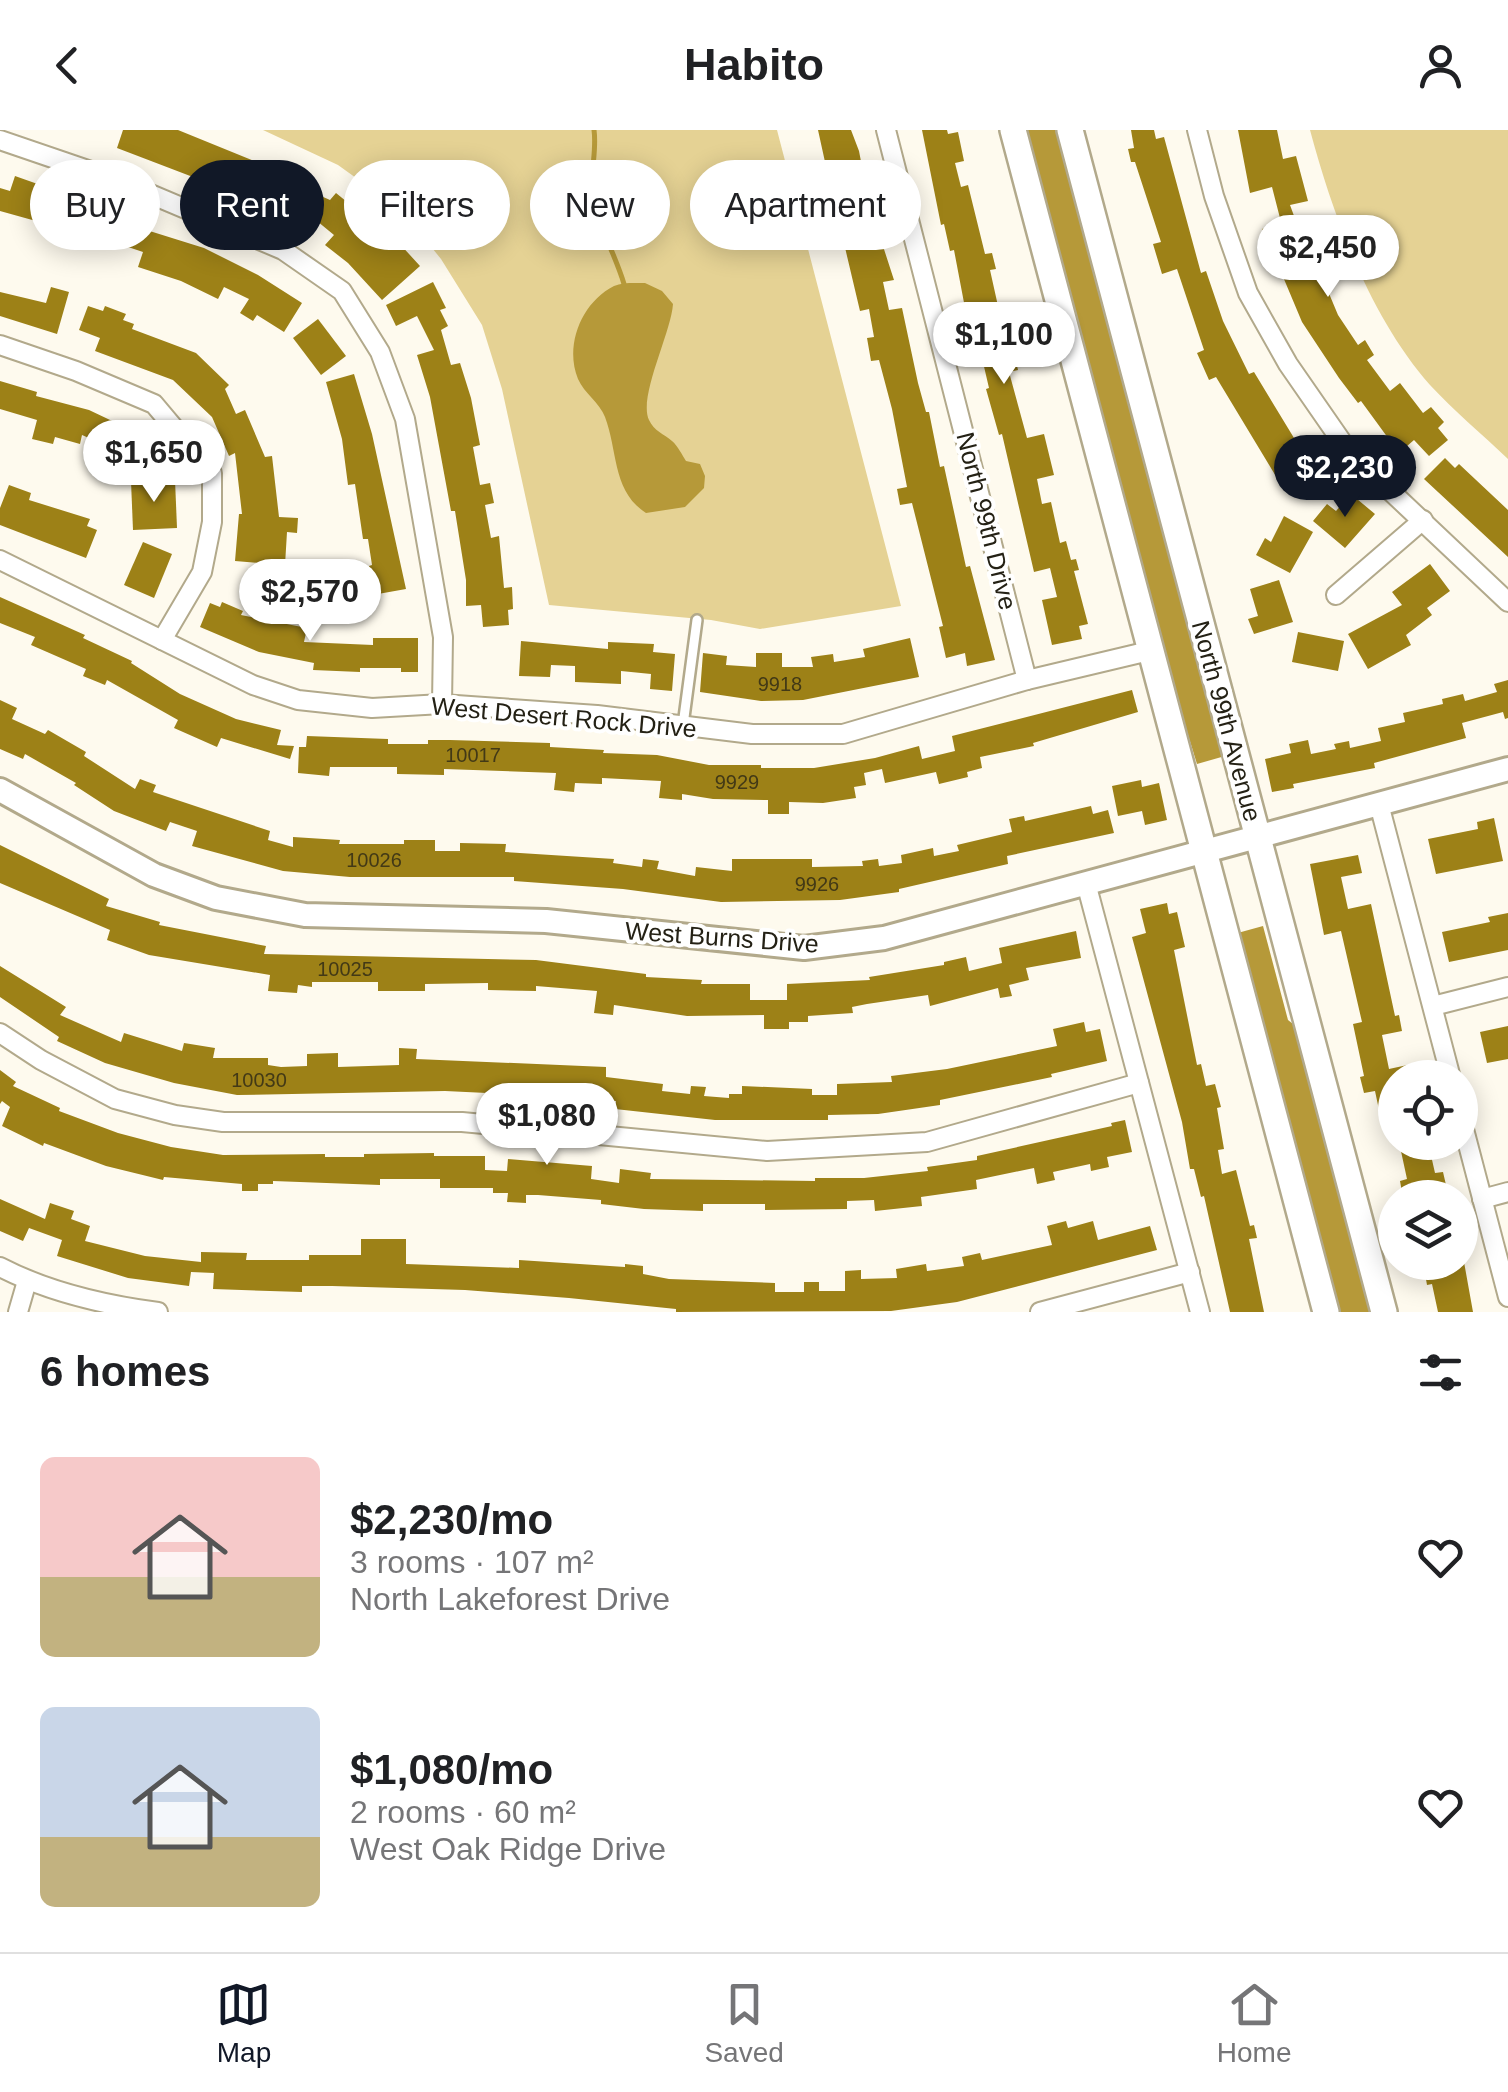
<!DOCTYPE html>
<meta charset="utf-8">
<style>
body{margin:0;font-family:Helvetica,sans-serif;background:#f6f6f6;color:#202124;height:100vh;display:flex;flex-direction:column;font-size:38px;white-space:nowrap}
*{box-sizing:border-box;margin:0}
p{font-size:32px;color:#757577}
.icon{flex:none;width:55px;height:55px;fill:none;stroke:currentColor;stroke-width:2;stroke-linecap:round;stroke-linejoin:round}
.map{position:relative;height:1182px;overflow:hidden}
.side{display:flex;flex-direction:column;background:#fff;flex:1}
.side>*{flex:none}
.hud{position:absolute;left:30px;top:30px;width:1000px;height:90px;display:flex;gap:20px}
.fabs{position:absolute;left:1378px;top:930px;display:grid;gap:20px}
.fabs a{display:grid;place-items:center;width:100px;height:100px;border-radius:50%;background:#fff;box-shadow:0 5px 25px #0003;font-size:50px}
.price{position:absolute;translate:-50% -85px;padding:0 22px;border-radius:35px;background:#fff;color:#222;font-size:32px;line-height:65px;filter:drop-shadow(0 2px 5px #0008)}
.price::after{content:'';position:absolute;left:50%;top:60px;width:30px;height:22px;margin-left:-15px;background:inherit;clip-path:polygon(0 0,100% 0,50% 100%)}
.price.current{background:#111827;color:#fff}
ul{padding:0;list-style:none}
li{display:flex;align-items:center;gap:30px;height:250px;padding:0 40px}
li span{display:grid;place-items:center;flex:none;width:280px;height:200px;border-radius:15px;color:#555}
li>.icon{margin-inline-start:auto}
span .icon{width:120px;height:120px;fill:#fffc;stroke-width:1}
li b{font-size:42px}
h2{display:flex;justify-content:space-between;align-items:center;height:120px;padding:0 40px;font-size:42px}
.chip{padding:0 35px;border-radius:45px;background:#fff;box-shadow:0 5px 25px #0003;font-size:35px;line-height:90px}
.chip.current{background:#111827;color:#fff}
header{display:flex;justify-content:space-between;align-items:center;height:130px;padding:0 40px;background:#fff;font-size:45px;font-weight:700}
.dock{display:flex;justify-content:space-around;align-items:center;height:140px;border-top:2px solid #e0e0e0;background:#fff;font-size:28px;color:#757577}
.dock a{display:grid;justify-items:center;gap:5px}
.dock .current{color:#111827}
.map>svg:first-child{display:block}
.green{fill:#e5d294}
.water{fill:#b69939}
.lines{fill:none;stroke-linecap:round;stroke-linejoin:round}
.stream{stroke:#b69939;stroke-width:5}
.building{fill:#9d8117}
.service-casing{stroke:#b2a98b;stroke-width:14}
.minor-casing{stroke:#b2a98b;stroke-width:22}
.tertiary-casing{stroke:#b2a98b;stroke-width:28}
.secondary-casing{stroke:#b2a98b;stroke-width:30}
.service{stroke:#fff;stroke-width:9}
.minor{stroke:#fff;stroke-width:18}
.tertiary{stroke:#fff;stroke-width:22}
.secondary{stroke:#fff;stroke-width:25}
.labels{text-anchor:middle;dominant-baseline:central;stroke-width:8;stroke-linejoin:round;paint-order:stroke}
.number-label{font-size:20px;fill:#423916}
.street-label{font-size:25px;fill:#242115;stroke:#fff}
</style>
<header><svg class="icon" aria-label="back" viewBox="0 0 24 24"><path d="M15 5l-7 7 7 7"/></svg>Habito<svg class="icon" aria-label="person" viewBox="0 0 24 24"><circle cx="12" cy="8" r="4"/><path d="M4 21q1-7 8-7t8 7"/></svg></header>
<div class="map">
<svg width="1508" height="1182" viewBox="0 0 1508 1182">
<rect width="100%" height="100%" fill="#fefaee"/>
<g class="green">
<polygon points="263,0 777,0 901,476 760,499 711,490 549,475 502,259 482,195 441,129 402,81 338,35"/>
<path d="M1310 0H1508V329C1482 304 1454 281 1430 255 1370 187 1333 86 1310 0Z"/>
</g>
<g class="water">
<polygon points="1022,0 1062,0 1225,626 1197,634 1150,482"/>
<path d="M645 153 662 161 673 174C671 203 638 267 649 290 654 301 664 304 672 311 678 316 682 325 686 331L700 334 705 346 704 358 685 377 646 383C612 361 618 321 605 287 600 273 584 263 578 249 564 215 582 172 614 156 623 152 635 153 645 153Z"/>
<polygon points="1263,796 1288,890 1293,894 1316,962 1375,1182 1336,1182 1234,804"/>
</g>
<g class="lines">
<path class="stream" d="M594 0C597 21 590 41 593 63 597 95 615 123 624 154"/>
</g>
<g class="building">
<polygon points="123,0 178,0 264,35 262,40 330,70 336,63 363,85 357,92 379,110 388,101 420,136 382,170 348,133 325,115 334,105 306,82 300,96 205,55 206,52 117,18"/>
<polygon points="818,0 851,0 859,21 869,73 894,150 883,152 889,180 902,178 918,253 926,282 929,282 940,337 944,336 966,437 970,436 995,530 967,536 965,523 946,528 939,497 943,496 912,373 900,375 897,359 907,357 892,279 879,230 871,231 867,208 874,207 869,179 860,181 834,71 830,72 823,42 827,41"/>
<polygon points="922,0 947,0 948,4 958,2 964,31 955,33 961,57 968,55 985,124 992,123 996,139 990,140 1006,212 1011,210 1018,240 1009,242 1027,308 1044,304 1054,345 1037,349 1042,374 1051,372 1060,413 1066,411 1071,430 1076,429 1079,440 1074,441 1088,494 1079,496 1082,509 1052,515 1042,470 1057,467 1050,438 1034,442 1002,304 999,305 986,259 989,258 975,198 969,199 954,120 950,121 944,94 941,95"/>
<polygon points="1131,0 1154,0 1156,9 1164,7 1201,143 1206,141 1223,191 1249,244 1254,242 1294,308 1284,315 1297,335 1277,348 1216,247 1209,250 1197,223 1204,220 1177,139 1162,144 1153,114 1161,112 1135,32 1131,32 1128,19 1134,18"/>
<polygon points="1238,0 1277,0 1283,29 1296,26 1308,71 1290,75 1304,113 1314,109 1320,128 1315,130 1338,185 1358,215 1365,210 1374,225 1367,230 1390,261 1400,253 1423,283 1431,277 1444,292 1438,298 1448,310 1429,326 1414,310 1399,323 1361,271 1358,273 1339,248 1302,192 1281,142 1278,143 1262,99 1281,92 1272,57 1250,63"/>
<polygon points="15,46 142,91 140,98 204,118 258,145 302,173 284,202 257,185 253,191 240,183 249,169 224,157 218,169 181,151 138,137 143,122 80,101 79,103 0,81 0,58 10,61"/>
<polygon points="433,152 446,178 440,180 448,196 441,200 451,235 460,233 471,268 480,315 473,317 480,355 490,353 494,373 485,375 491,408 499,406 504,458 512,457 513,479 508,480 509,495 483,497 481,475 466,476 466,450 455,381 451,381 430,267 417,225 434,220 417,186 396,196 386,175"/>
<polygon points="51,157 69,162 57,204 0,186 0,162 46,173"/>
<polygon points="88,176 103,181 105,176 126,184 123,190 134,194 132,199 196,223 229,255 225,259 236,284 245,280 265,327 272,326 279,387 298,388 297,403 287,402 285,435 235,431 239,384 242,384 235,323 229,326 212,287 173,250 95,221 100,208 79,200"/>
<polygon points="318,189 346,226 321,245 293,208"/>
<polygon points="354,244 372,304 406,459 378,464 375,447 371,448 369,436 372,435 368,409 363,409 355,354 348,355 342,309 326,252"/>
<polygon points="0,251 37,262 36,266 89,280 146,307 134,336 104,323 107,316 82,305 80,314 55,307 53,314 32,309 37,290 0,279"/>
<polygon points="1445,328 1455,338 1459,334 1508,380 1508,427 1424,349"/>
<polygon points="175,350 177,398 133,400 131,351"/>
<polygon points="9,355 31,363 29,370 90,389 87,396 97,400 86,428 0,395 0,378"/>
<polygon points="1351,364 1375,384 1345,418 1313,391 1327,374 1336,381"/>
<polygon points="1284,386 1313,402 1290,443 1256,425 1265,408 1271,412"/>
<polygon points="143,412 172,424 154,468 124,455"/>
<polygon points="1430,434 1450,461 1427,478 1432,485 1406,505 1411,515 1368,539 1348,504 1402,475 1392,462"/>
<polygon points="1279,450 1293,492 1254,504 1248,489 1258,486 1250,459"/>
<polygon points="0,467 85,505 83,508 132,531 131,533 180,564 236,589 281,600 277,615 294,616 290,629 221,608 217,617 174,598 178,590 107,550 105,555 83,546 86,539 31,515 35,507 0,493"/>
<polygon points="222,472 243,481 241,485 307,498 304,512 373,515 373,508 418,508 418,542 401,542 401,538 360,538 360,542 313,540 314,533 259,522 200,497 210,473 220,477"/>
<polygon points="1298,502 1344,511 1338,541 1292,532"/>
<polygon points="910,508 919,547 803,570 761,571 700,562 703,523 727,526 726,535 756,537 756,523 782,523 782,537 813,537 811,527 833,524 834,532 865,527 863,519"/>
<polygon points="521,511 608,519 608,512 654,514 653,522 675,524 672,561 650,559 651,544 621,541 621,554 575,552 575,536 551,535 550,547 519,546"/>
<polygon points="1508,550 1508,588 1505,589 1503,582 1462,593 1466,608 1374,633 1375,638 1293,654 1294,658 1272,662 1265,629 1291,623 1289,614 1308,610 1311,624 1336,619 1334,614 1349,611 1350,618 1381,611 1378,598 1405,592 1403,583 1443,574 1442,569 1463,564 1465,571 1497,562 1494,554"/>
<polygon points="1132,560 1138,582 1033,613 1034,616 980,627 982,638 967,642 968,647 939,654 936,642 885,653 882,639 864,643 866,655 854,657 856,668 823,673 789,672 789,684 768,684 768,670 713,669 682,664 682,670 659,668 661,651 602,648 602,654 575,653 574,662 554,660 556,643 444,639 444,645 397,644 397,637 330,637 329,646 298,643 299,617 306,617 307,606 388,609 388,614 428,614 428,610 450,610 550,613 550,617 604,620 603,623 657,625 709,635 761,635 761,638 814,638 875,628 919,616 922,629 955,621 952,606"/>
<polygon points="0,570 17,578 12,589 45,604 48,600 86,622 84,626 135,659 140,649 156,655 153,662 270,701 268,710 293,717 293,707 340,710 339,714 404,714 404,710 435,710 435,721 460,721 460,713 506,714 505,722 614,729 613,733 642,737 643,729 659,731 657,739 695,746 696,737 732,741 732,729 812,729 812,737 863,736 862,731 878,729 879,736 902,733 901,725 933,718 934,726 959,721 957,715 1012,702 1009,689 1024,686 1025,691 1091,676 1093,684 1108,680 1114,703 1007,726 1008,734 899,759 899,762 840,770 721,772 623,759 514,751 514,747 350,747 283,741 192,716 197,701 170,692 166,701 114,681 74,655 76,653 25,624 23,629 0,619"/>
<polygon points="1141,650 1142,657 1159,653 1167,690 1145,695 1142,681 1118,686 1112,656"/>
<polygon points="1494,688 1503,731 1436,744 1428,709 1478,699 1477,692"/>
<polygon points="0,715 109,769 106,776 160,792 159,795 266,816 264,824 536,830 646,844 646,847 702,850 701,854 750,854 750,870 787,870 787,854 870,850 869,847 944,835 944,832 966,827 969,841 1002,833 999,818 1076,801 1081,828 1026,838 1029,850 1009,855 1012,866 1000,868 998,858 930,876 928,865 867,874 852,877 853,883 808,886 808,892 789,892 789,899 764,899 764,885 687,886 614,875 613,885 594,883 597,861 536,856 536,861 488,860 488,853 425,854 425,861 378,861 378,852 312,852 312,857 298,855 297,863 268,861 270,845 149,825 107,810 110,800 0,753"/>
<polygon points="1358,725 1362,743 1341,747 1348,779 1371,774 1395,886 1399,885 1402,901 1382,905 1389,939 1412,934 1415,948 1395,948 1395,992 1382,994 1375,961 1364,963 1360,947 1364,946 1353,894 1362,892 1341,801 1324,805 1310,734"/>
<polygon points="1167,773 1169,784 1177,782 1185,817 1174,820 1197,935 1201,934 1206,956 1215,954 1221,977 1217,978 1224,1019 1218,1020 1222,1044 1236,1040 1250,1096 1254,1095 1257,1108 1249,1109 1264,1182 1230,1182 1204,1066 1201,1067 1194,1039 1190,1039 1182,992 1132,807 1146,803 1140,779"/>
<polygon points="1508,783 1508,820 1449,832 1442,802 1490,792 1488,787"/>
<polygon points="0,836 66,877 60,885 121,912 124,903 182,921 184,913 215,918 213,928 268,928 268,935 281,937 307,936 307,924 338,923 338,937 399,935 399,918 417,919 416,929 606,937 606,947 663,954 662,961 690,964 691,956 706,957 704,966 729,968 729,964 742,964 742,956 812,959 812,965 837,965 837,954 892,952 891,946 947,939 1057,916 1053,899 1084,892 1086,902 1100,899 1107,931 1051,944 1052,947 940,970 940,975 878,984 828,985 828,990 715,990 615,979 616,971 508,968 508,964 445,961 237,965 174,953 105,933 57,911 59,907 0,867"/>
<polygon points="1508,896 1508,929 1487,933 1480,902"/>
<polygon points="0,940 16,952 13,956 60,978 59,981 118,1003 171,1017 223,1025 325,1024 325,1027 364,1027 364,1024 434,1023 434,1026 485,1026 485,1040 507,1041 508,1029 592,1036 591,1049 619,1053 620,1039 651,1043 650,1049 815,1051 815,1048 864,1048 928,1041 927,1037 977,1030 977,1026 1112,996 1111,993 1125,990 1132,1022 1107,1027 1109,1037 1091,1041 1090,1034 1053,1042 1055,1050 1037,1054 1034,1038 976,1050 977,1059 921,1067 922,1076 875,1081 874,1070 847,1071 847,1079 765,1080 765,1074 703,1074 703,1081 644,1079 601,1074 601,1070 538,1065 526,1065 526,1073 507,1072 508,1063 493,1063 493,1058 440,1058 440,1049 380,1049 380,1055 273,1051 273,1054 258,1054 258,1061 242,1061 242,1054 164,1047 163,1050 106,1036 44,1013 43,1016 2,996 10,977 2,971 0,974"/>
<polygon points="1399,1012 1428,1012 1435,1043 1443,1042 1449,1068 1403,1068 1400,1051 1407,1049"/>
<polygon points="0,1069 45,1089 50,1073 74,1081 71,1089 90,1096 85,1111 145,1126 201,1132 201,1122 247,1123 246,1130 309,1130 309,1125 361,1125 361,1109 406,1109 406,1134 519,1138 519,1130 625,1137 625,1134 643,1136 643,1144 669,1149 775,1153 775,1162 804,1162 804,1152 819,1152 819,1161 845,1161 845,1141 861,1140 861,1149 897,1148 896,1139 926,1134 927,1141 964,1136 962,1127 980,1123 982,1130 1052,1115 1047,1096 1066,1091 1068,1098 1093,1091 1098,1110 1150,1096 1157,1120 957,1172 891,1181 676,1182 676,1179 569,1168 465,1160 332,1156 302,1156 302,1162 213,1159 214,1143 191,1142 189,1156 128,1148 57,1126 62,1110 29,1098 23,1111 0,1101"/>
<polygon points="1423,1132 1464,1132 1473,1182 1438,1182 1432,1154 1427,1155"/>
</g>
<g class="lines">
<defs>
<polyline id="service" points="683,595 697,490"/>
<g id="minor">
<polyline points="886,0 1027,550"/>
<polyline points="1197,0 1214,66 1248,163 1288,234 1349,322 1508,472"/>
<polyline points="0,10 117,50 283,120 342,161 380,222 405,289 443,507 442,574"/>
<polyline points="0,215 76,241 154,274 212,343 212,392 202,442 162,510"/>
<polyline points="0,430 253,555 298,570 372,578 442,574 597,585 752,604 843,604 1027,550 1149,521"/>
<polyline points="1336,465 1423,390"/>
<polyline points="1379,674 1451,948"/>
<polyline points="1086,753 1200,1182"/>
<polyline points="1433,876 1508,857"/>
<polyline points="0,903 41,930 115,969 175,985 223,992 462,992 767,1021 927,1012 1139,953"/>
<polyline points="1460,984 1508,1167"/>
<polyline points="1482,1069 1508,1062"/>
<path d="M0 1137C48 1162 105 1175 158 1182"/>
<polyline points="18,1182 27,1151"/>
<polyline points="1040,1182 1190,1142"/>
</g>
<polyline id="tertiary" points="0,660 154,745 216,768 305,785 546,791 804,818 884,808 1508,639"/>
<g id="secondary">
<polyline points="1013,0 1326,1182"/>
<polyline points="1070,0 1384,1182"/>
</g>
</defs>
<use href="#service" class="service-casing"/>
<use href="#minor" class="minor-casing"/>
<use href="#tertiary" class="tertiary-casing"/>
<use href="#secondary" class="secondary-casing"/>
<use href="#service" class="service"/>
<use href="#minor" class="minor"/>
<use href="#tertiary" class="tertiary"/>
<use href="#secondary" class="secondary"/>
</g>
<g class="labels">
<g class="number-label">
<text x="780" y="554">9918</text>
<text x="473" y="625">10017</text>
<text x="737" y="652">9929</text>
<text x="374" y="730">10026</text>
<text x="817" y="754">9926</text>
<text x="345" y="839">10025</text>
<text x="259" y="950">10030</text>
</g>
<g class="street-label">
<text transform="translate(987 391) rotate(76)">North 99th Drive</text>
<text transform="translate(564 587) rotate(5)">West Desert Rock Drive</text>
<text transform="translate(1227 591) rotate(75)">North 99th Avenue</text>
<text transform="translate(722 807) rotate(4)">West Burns Drive</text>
</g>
</g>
</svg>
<div class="fabs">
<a><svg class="icon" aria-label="locate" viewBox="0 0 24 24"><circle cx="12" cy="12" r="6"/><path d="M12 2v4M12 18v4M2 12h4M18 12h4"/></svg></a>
<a><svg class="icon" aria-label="layers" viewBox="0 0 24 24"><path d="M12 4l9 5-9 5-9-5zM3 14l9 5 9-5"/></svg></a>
</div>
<b class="price" style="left:1328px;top:170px">$2,450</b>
<b class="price" style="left:1004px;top:257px">$1,100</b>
<b class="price" style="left:154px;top:375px">$1,650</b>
<b class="price current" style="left:1345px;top:390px">$2,230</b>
<b class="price" style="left:310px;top:514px">$2,570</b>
<b class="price" style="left:547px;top:1038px">$1,080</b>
<div class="hud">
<a class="chip">Buy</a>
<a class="chip current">Rent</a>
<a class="chip">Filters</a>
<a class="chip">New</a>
<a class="chip">Apartment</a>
</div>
</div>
<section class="side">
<h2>6 homes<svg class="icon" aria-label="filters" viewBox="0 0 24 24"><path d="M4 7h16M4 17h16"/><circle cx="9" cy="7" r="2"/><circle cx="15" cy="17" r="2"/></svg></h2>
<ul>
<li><span style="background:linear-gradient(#f6c9c9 60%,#c2b280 0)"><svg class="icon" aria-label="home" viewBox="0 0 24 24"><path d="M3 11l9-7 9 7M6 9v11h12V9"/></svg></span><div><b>$2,230/mo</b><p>3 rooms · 107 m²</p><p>North Lakeforest Drive</p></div><svg class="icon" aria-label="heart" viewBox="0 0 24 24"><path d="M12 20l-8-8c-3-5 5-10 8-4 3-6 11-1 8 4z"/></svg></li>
<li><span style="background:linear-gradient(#c9d6e8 65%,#c2b280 0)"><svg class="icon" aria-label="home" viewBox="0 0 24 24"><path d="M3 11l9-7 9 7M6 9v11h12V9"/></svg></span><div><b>$1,080/mo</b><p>2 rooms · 60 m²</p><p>West Oak Ridge Drive</p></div><svg class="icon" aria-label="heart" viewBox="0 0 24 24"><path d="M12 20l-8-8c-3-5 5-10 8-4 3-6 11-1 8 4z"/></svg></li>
</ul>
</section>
<nav class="dock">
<a class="current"><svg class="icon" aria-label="map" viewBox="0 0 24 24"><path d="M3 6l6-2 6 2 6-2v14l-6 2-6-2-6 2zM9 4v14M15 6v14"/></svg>Map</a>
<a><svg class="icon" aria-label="saved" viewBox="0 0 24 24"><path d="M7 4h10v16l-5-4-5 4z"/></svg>Saved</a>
<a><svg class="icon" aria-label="home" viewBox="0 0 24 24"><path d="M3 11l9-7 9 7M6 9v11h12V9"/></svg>Home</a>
</nav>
